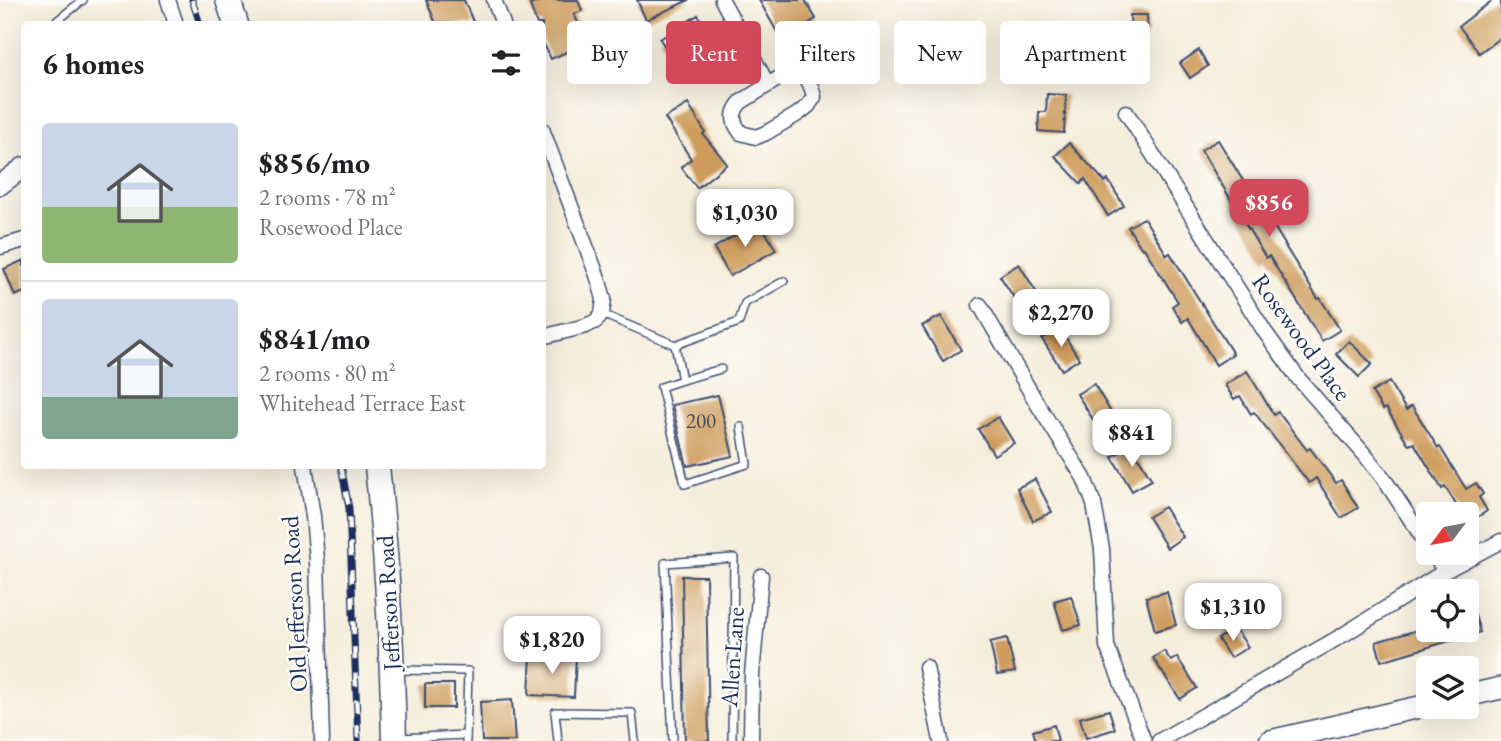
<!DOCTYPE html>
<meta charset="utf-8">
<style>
body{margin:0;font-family:"EB Garamond",serif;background:#f6f6f6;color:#202124;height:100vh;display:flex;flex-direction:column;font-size:26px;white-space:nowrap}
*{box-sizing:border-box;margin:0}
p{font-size:23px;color:#757577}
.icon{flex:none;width:38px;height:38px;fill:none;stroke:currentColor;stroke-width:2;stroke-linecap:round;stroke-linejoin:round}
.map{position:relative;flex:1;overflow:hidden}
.sheet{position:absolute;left:21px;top:21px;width:525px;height:448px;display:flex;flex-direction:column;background:#fff;border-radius:7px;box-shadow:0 7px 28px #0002}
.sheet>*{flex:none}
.banner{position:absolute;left:567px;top:21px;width:665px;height:63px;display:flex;gap:14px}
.needle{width:46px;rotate:238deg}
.controls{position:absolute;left:1416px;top:502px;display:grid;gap:14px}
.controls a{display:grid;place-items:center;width:63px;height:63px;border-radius:7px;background:#fff;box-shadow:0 7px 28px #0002;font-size:35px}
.price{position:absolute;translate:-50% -60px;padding:0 16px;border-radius:14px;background:#fff;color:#222;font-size:23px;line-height:46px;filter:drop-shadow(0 2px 4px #0008)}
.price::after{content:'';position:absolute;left:50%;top:42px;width:21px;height:16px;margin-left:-10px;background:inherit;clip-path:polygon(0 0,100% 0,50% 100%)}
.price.on{background:#d1495b;color:#fff}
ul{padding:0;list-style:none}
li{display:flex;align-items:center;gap:21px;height:175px;padding:0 21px}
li+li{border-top:2px solid #e0e0e0}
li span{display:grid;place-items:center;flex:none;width:196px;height:140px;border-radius:7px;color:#555}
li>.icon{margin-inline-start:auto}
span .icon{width:84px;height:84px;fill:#fffc;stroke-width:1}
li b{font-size:30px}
h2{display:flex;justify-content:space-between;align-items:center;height:84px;padding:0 21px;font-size:30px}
.pill{padding:0 24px;border-radius:7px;background:#fff;box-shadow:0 7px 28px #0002;font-size:24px;line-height:63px}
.pill.on{background:#d1495b;color:#fff}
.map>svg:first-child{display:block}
.building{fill:#ce9c5c}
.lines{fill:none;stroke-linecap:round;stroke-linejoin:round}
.service-casing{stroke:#3c4c71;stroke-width:10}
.minor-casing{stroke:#3c4c71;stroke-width:17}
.tertiary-casing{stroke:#3c4c71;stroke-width:22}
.secondary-casing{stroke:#3c4c71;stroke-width:24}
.trunk-casing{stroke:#3c4c71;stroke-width:27}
.service{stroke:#fff;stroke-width:7}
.minor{stroke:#fff;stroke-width:14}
.tertiary{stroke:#fff;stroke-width:19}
.secondary{stroke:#fff;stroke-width:21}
.trunk{stroke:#fff;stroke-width:24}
.rail-casing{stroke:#1b2f5e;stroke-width:7}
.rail{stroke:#fdfcf7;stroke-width:4.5;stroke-dasharray:13;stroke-linecap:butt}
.labels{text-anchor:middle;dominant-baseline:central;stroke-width:5;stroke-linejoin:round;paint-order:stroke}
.number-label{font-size:21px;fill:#484a5e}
.street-label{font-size:24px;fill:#1b2f5e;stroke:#fdfcf7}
</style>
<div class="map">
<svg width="1501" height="741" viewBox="0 0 1501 741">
<rect width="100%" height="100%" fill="#fdfcf7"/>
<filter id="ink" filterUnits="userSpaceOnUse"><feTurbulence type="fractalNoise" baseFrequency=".0143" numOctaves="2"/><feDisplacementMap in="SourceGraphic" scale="14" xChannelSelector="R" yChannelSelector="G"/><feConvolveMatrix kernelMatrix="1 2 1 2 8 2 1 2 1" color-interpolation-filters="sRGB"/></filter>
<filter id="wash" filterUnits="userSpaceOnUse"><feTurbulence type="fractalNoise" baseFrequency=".00686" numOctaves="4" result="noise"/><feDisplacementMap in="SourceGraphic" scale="28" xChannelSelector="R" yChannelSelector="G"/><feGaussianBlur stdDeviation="1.57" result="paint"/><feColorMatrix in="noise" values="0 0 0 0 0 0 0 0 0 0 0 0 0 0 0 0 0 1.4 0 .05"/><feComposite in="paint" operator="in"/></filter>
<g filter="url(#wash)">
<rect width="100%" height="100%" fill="#f6eedc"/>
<g id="blocks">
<g class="building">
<polygon points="426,0 464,0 474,24 436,24"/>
<polygon points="542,0 578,0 582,11 574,14 587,43 551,59 542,40 542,24 537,24 530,5"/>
<polygon points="637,0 689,0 646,20"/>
<polygon points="759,0 805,0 816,19 781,39"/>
<polygon points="1493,0 1501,0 1501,37 1479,53 1459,26"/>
<polygon points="698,15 722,56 690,76 676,54 671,57 660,39"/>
<polygon points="1130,15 1147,15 1148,35 1131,36"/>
<polygon points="1087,42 1099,59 1070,81 1057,63"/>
<polygon points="1199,50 1208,66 1190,78 1180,63"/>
<polygon points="1047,94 1066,95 1064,133 1038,131 1039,112 1046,112"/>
<polygon points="688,104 705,132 703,134 727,164 697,188 681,167 691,159 665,118"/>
<polygon points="1218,140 1250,192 1257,188 1265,201 1260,204 1286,246 1285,246 1318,299 1320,298 1340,330 1322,341 1269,256 1266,258 1201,150"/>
<polygon points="1069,143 1105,182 1108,180 1124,206 1108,216 1085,179 1081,184 1055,156"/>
<polygon points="1144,218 1167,255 1170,253 1233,354 1216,365 1188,318 1182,322 1172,306 1178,302 1144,248 1142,249 1128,227"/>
<polygon points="759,221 776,250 730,276 714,248"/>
<polygon points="24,260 24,292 15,296 4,269"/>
<polygon points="1019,264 1038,295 1020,307 1000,276"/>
<polygon points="941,316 961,350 943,361 922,326"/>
<polygon points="1060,328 1079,359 1062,370 1042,339"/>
<polygon points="1349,341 1372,364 1359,377 1336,354"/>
<polygon points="1247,371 1274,415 1278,412 1307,450 1310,448 1336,483 1341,480 1358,508 1341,518 1316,478 1309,483 1254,412 1251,414 1240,396 1234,399 1225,385"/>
<polygon points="1389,382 1406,410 1412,406 1438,448 1440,447 1466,489 1476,483 1483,494 1479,497 1487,511 1468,523 1466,514 1462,514 1445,487 1442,489 1414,443 1409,445 1386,408 1383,410 1372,392"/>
<polygon points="1094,384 1115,419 1099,429 1077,394"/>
<polygon points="718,395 733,456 687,466 672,405"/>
<polygon points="998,417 1014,443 994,455 978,429"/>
<polygon points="1131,446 1152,480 1132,491 1112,457"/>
<polygon points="1035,479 1052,512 1033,521 1017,488"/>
<polygon points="1164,507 1183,537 1167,548 1148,517"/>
<polygon points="682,576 706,576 709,741 685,741"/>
<polygon points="1167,592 1176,625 1155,631 1146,597"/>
<polygon points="1071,596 1081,625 1063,630 1054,601"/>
<polygon points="1466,598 1470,598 1480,632 1381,661 1376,642 1428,627 1428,630 1466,630"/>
<polygon points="1235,628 1248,647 1230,658 1218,639"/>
<polygon points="1007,638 1015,672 997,675 990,642"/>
<polygon points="1164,651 1171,661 1177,657 1197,688 1180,699 1153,658"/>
<polygon points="531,654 576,656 574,697 529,695"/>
<rect x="425" y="684" width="29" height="24"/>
<polygon points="512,700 515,741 482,741 480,702"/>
<polygon points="1109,710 1115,729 1086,738 1080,718"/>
<polygon points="1054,725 1058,741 1036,741 1033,731"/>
</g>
</g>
</g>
<g filter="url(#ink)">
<use href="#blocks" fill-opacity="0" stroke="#3c4c71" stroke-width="2"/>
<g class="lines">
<defs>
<g id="service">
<polyline points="53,24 83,0"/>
<polyline points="602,314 675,345 739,322 745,303 784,281"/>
<polyline points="675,345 682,380 661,387 685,484 747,464 741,427"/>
<polyline points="682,380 721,369"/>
<polyline points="396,670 468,671 466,741"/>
<polyline points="399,738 466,735"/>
<polyline points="558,741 555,712 632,713 635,741"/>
<polyline points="673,741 665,563 734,558 732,741"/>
</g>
<g id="minor">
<polyline points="168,0 176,24"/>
<polyline points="494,0 503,24"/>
<polyline points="722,0 768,85"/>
<path d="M796 73C809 78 811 84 814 97L808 106 798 114 766 133 756 137 741 133C732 122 731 113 741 102L784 75Z"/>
<polyline points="1126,112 1265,332 1298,378 1365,455 1384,479 1428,546"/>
<polyline points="542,129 598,278 604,299 602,314 596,321 586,326 542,337"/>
<polyline points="0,247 24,240"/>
<polyline points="980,305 1038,405 1084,478 1094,504 1102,549 1107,646 1144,741"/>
<polyline points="305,466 313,516 317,560 322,741"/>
<polyline points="1433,553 1445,571"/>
<polyline points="926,667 941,741"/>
<polyline points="751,741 752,675 761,576"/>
<polyline points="1159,741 1343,635 1445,571 1501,541"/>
</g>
<polyline id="tertiary" points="0,185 24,167"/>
<g id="secondary">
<polyline points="1466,696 1501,688"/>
<polyline points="1270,741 1428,705"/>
</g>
<g id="trunk">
<polyline points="228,0 236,24"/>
<path d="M377 466C387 557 392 649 394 741"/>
</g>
</defs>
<use href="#service" class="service-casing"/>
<use href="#minor" class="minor-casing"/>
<use href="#tertiary" class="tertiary-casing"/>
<use href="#secondary" class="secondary-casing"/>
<use href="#trunk" class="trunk-casing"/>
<use href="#service" class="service"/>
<use href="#minor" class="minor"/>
<use href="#tertiary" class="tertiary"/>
<use href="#secondary" class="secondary"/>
<use href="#trunk" class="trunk"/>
<defs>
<g id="rail">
<polyline points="192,0 200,24"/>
<polyline points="341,466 349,508 358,741"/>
</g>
</defs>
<use href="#rail" class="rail-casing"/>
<use href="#rail" class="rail"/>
</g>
</g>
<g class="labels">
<g class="number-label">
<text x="701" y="420">200</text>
</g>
<g class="street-label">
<text transform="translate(1302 337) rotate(54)">Rosewood Place</text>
<text transform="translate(388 603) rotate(-93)">Jefferson Road</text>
<text transform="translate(294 604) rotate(-93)">Old Jefferson Road</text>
<text transform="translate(732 657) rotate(-86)">Allen Lane</text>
</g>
</g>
</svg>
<div class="controls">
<a><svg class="needle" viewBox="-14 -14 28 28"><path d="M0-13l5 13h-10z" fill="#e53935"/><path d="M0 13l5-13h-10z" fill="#757577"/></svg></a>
<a><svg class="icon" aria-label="locate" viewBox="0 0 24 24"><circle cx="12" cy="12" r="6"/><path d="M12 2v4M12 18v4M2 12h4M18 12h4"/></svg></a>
<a><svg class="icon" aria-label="layers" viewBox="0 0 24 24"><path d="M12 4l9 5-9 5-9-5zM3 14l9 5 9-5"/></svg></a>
</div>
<b class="price on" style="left:1269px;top:239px">$856</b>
<b class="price" style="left:745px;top:249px">$1,030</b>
<b class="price" style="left:1061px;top:349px">$2,270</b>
<b class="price" style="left:1132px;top:469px">$841</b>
<b class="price" style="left:1233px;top:643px">$1,310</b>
<b class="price" style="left:552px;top:676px">$1,820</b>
<div class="banner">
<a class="pill">Buy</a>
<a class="pill on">Rent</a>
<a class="pill">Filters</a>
<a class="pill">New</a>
<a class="pill">Apartment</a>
</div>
<section class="sheet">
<h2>6 homes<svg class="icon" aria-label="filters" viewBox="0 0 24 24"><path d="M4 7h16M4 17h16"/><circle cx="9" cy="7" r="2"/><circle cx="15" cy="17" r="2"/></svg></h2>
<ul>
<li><span style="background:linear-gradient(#c9d6e8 60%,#8fb573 0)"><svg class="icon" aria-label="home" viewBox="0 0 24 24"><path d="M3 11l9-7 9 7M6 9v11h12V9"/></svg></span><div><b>$856/mo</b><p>2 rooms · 78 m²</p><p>Rosewood Place</p></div></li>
<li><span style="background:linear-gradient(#c9d6e8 70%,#7fa58c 0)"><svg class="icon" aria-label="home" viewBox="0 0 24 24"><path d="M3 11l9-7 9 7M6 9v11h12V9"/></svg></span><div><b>$841/mo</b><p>2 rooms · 80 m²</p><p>Whitehead Terrace East</p></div></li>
</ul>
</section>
</div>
